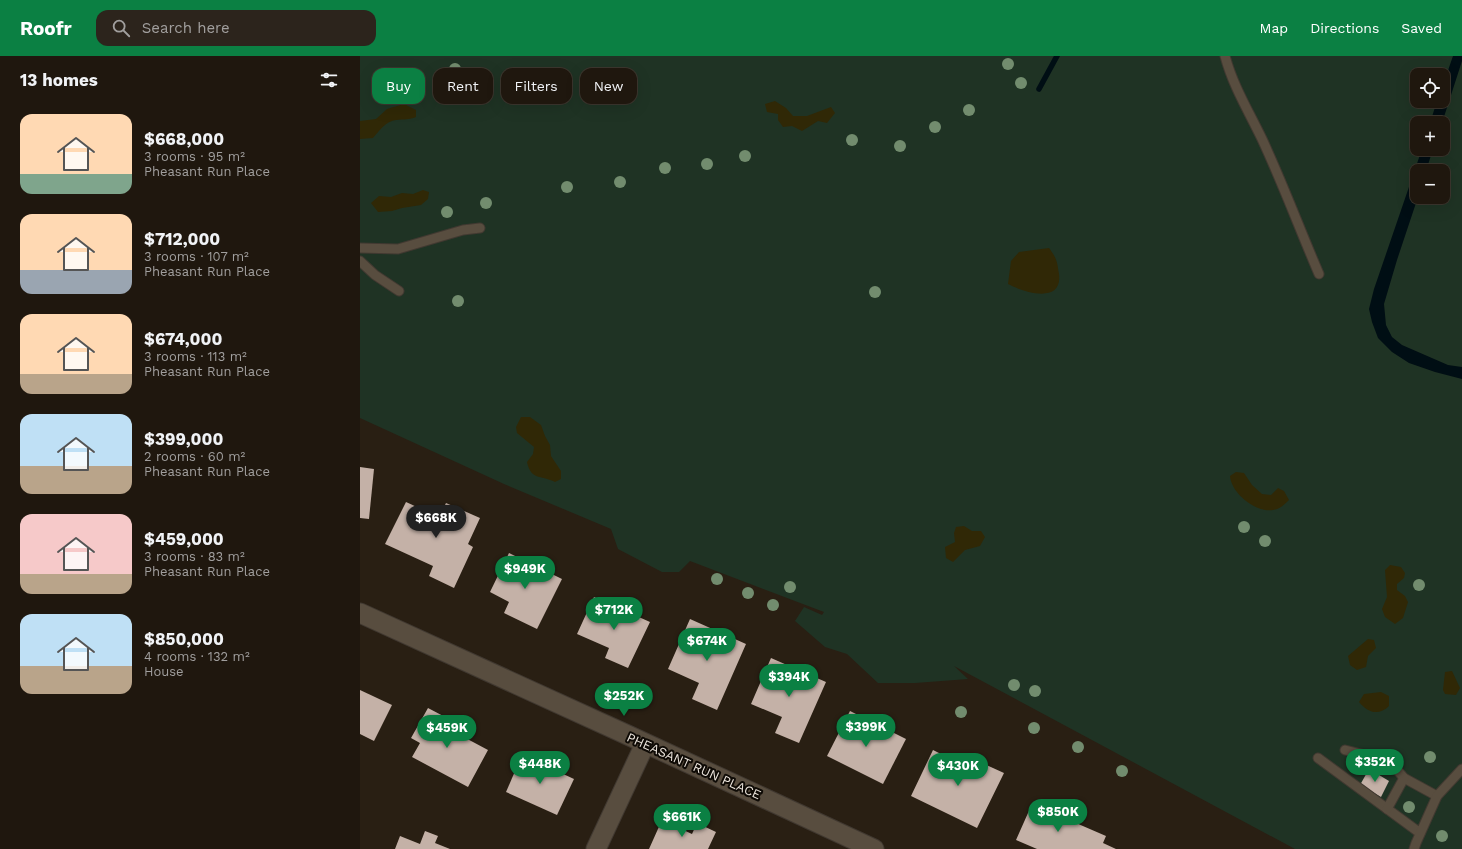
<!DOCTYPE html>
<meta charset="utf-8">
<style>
body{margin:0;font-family:"Work Sans",sans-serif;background:#2c241c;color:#f1f3f6;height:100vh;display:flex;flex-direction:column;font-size:15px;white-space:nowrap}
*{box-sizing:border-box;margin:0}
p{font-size:13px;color:#a19f9e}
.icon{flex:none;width:22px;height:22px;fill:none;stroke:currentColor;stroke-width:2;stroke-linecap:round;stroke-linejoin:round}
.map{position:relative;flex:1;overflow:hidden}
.sheet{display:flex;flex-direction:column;background:#1f170e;width:360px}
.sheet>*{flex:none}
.guide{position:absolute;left:12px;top:12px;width:380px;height:36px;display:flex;gap:8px}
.tools{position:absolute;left:1050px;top:12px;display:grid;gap:8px}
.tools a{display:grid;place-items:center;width:40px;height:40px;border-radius:8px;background:#1f170e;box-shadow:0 4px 16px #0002,0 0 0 1px #3c362e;font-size:20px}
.price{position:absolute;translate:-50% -34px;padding:0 9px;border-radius:14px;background:#0b8043;color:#fff;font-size:13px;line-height:26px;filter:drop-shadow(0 1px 2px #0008)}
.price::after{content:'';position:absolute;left:50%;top:24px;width:12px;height:9px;margin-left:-6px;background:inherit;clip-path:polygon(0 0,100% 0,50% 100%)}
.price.active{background:#222;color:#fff}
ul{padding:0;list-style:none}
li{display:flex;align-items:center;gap:12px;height:100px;padding:0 20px}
li span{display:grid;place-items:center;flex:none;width:112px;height:80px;border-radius:12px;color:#555}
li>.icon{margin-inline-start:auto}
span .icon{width:48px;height:48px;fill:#fffc;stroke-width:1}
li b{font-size:17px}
h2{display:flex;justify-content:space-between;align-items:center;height:48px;padding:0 20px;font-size:17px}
.chip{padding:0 14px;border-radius:12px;background:#1f170e;box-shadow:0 4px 16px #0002,0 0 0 1px #3c362e;font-size:14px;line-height:36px}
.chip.active{background:#0b8043;color:#fff}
header{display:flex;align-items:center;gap:24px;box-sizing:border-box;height:56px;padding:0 20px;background:#0b8043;color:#fff}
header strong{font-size:19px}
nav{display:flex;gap:22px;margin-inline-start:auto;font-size:14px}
.search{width:280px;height:36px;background:#2c241c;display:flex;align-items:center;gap:10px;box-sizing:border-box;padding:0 14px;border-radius:12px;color:#a19f9e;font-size:15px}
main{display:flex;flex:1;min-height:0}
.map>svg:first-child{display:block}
.green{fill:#1f3324;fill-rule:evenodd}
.sand{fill:#302806}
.water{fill:#000e14}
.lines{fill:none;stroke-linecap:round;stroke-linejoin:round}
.stream{stroke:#000e14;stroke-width:5.5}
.building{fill:#c4b1a7}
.service-casing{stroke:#413931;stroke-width:11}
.minor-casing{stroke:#413931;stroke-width:21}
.service{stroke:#584d3f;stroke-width:9}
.minor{stroke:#584d3f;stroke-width:19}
.tree{fill:#728c6e}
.labels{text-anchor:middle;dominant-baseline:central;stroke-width:4;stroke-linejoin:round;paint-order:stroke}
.street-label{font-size:13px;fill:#ece5dd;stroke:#0e0a05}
</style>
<header>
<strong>Roofr</strong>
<div class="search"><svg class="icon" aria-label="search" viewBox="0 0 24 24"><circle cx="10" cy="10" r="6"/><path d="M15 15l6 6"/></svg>Search here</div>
<nav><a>Map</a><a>Directions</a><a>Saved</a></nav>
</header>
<main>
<section class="sheet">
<h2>13 homes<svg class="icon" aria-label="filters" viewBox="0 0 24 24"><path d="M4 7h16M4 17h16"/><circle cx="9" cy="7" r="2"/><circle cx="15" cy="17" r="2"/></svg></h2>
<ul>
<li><span style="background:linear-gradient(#ffd9b3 75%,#7fa58c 0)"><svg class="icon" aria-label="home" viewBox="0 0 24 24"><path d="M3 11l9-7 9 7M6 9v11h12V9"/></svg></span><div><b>$668,000</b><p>3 rooms · 95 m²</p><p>Pheasant Run Place</p></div></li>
<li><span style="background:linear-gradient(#ffd9b3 70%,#9aa5b1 0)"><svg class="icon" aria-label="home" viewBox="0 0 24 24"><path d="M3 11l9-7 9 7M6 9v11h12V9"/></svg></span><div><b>$712,000</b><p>3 rooms · 107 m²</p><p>Pheasant Run Place</p></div></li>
<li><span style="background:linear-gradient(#ffd9b3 75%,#b9a48a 0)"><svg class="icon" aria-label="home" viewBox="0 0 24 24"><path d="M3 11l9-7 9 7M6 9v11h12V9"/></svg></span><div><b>$674,000</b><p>3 rooms · 113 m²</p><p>Pheasant Run Place</p></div></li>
<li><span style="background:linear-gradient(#bfe0f5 65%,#b9a48a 0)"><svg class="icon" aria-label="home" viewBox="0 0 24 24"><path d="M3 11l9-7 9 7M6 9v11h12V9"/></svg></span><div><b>$399,000</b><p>2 rooms · 60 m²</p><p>Pheasant Run Place</p></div></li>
<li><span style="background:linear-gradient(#f6c9c9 75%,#b9a48a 0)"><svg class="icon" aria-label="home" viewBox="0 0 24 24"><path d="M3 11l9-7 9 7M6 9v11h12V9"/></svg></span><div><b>$459,000</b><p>3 rooms · 83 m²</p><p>Pheasant Run Place</p></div></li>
<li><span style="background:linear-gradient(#bfe0f5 65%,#b9a48a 0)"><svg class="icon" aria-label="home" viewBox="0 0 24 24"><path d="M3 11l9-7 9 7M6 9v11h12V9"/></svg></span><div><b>$850,000</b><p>4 rooms · 132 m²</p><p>House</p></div></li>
</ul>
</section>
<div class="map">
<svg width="1102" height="793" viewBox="0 0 1102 793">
<rect width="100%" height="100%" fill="#291f13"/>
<path class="green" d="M0 0H1102V793H935L594 610 608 623 555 627H518L487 598 465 591 435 565 444 551 462 559 464 556 330 505 319 516H302L258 493 251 473 144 428 0 362ZM1057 19H1083V45H1057ZM1057 67H1083V93H1057ZM1057 115H1083V141H1057Z"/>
<g class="sand">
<polygon points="415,45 426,52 433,60 447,60 471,51 475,57 467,67 458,65 442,75 432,70 423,71 418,64 418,58 407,56 405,48"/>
<path d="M44 48 56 54V61C49 64 44 63 36 64 26 65 19 75 13 82L0 83V65L16 63 27 53Z"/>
<polygon points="63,134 69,136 68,143 61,149 42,152 32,155 18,156 11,147 19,140 31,141 42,137 53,138"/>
<path d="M689 192C697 203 697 205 699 218 703 249 663 236 648 228L651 205 659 196Z"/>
<path d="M161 361H170L181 369 185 380 190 389 191 400 201 415V423L195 426C182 419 171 425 167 406L173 398 174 391 157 377 156 371Z"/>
<path d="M876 416 884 417 892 429 902 438 911 439 918 432 924 435 929 444C924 449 920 453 913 454 896 457 871 437 870 420Z"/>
<polygon points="604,470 612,475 621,475 625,481 620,490 605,494 593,506 586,502 585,491 595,486 594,477 596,471"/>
<polygon points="1030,509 1041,511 1045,517 1044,522 1037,528 1037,534 1045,540 1048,546 1043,562 1035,568 1025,561 1022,553 1027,541 1025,514"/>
<polygon points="1008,583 1014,584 1016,592 1008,600 1006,611 997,614 990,609 988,600"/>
<polygon points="1092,615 1100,632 1096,639 1085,638 1083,634 1085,616"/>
<path d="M1021 636 1029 640V650C1019 660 1008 657 999 646L1004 638Z"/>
</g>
<g class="water">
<polygon points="1093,0 1102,0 1102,5 1082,67 1070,67 1077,45 1083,45 1083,29"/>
<polygon points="1062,93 1073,93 1066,115 1057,115 1058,141 1037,204 1024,248 1026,269 1032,281 1042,289 1088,309 1102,311 1102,323 1075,316 1049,307 1032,296 1018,282 1012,266 1009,253 1014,233"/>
</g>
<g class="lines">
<polyline class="stream" points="679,33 697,0"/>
</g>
<g class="building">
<polygon points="0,411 14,413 9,463 0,462"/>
<polygon points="46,446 79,461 86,447 120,462 108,488 113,491 94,532 69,520 73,510 25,488"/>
<polygon points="149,497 202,523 177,573 144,557 149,546 130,536"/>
<polygon points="234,541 290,566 268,612 245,602 249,592 217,578"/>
<polygon points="330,563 386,588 357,654 332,643 339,627 308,613"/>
<polygon points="411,602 466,626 439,687 415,677 422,661 391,648"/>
<polygon points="0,634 32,649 14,685 0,678"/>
<polygon points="68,652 87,662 83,670 128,694 108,731 52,701 60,687 51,682"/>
<polygon points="490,655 546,683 523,728 467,700"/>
<polygon points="573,694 607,711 611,702 644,717 617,772 551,740"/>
<polygon points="162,699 214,723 197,759 146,736"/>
<polygon points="1009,713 1029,725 1021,741 1000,729"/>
<polygon points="672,748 746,780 743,787 756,793 677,793 656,784"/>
<polygon points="302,764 332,778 337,767 356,776 348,793 289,793"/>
<polygon points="65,775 78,780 75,787 90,793 35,793 40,780 60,788"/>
</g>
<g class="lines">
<defs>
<g id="service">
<path d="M865 0C873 30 889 56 902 83 923 128 940 174 959 218"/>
<polyline points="0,192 38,193 103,174 120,172"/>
<polyline points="0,205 15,219 39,235"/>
<polyline points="985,694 1013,701 1038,715 1044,722 1077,740"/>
<polyline points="958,702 1060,777"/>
<polyline points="1027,753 1044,722"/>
<polyline points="1054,793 1056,787 1077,740 1102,713"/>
</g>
<g id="minor">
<path d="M0 557C172 635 343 713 514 793"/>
<polyline points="236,793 285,688"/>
</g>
</defs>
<use href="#service" class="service-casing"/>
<use href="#minor" class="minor-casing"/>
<use href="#service" class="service"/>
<use href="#minor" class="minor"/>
</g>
<g class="tree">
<circle cx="648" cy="8" r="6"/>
<circle cx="95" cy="13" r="6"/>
<circle cx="661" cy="27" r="6"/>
<circle cx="84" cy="30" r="6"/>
<circle cx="27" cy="39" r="6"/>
<circle cx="609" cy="54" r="6"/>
<circle cx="575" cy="71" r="6"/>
<circle cx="492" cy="84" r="6"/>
<circle cx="540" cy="90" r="6"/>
<circle cx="385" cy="100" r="6"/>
<circle cx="347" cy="108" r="6"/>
<circle cx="305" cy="112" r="6"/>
<circle cx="260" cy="126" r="6"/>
<circle cx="207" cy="131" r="6"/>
<circle cx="126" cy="147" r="6"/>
<circle cx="87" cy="156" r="6"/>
<circle cx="515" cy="236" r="6"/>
<circle cx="98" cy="245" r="6"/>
<circle cx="884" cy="471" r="6"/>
<circle cx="905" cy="485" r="6"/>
<circle cx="357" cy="523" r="6"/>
<circle cx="1059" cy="529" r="6"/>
<circle cx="430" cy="531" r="6"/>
<circle cx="388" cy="537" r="6"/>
<circle cx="413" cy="549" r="6"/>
<circle cx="654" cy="629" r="6"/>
<circle cx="675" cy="635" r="6"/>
<circle cx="601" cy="656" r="6"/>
<circle cx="674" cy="672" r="6"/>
<circle cx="718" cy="691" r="6"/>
<circle cx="1070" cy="701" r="6"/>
<circle cx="762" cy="715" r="6"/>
<circle cx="1049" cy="751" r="6"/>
<circle cx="1082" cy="780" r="6"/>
</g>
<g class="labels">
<g class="street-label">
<text transform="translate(334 710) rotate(24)">PHEASANT RUN PLACE</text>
</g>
</g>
</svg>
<div class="tools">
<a><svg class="icon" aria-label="locate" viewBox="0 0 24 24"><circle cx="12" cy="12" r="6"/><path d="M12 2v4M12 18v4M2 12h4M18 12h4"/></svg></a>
<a>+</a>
<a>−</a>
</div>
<b class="price active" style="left:76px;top:483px">$668K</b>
<b class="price" style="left:165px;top:534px">$949K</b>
<b class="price" style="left:254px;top:575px">$712K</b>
<b class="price" style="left:347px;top:606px">$674K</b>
<b class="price" style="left:429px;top:642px">$394K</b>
<b class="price" style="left:264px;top:661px">$252K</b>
<b class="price" style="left:506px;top:692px">$399K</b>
<b class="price" style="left:87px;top:693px">$459K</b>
<b class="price" style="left:1015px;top:727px">$352K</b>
<b class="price" style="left:180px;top:729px">$448K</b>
<b class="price" style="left:598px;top:731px">$430K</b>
<b class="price" style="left:698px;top:777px">$850K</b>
<b class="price" style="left:322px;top:782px">$661K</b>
<div class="guide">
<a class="chip active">Buy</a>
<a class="chip">Rent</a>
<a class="chip">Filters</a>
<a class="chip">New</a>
</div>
</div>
</main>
